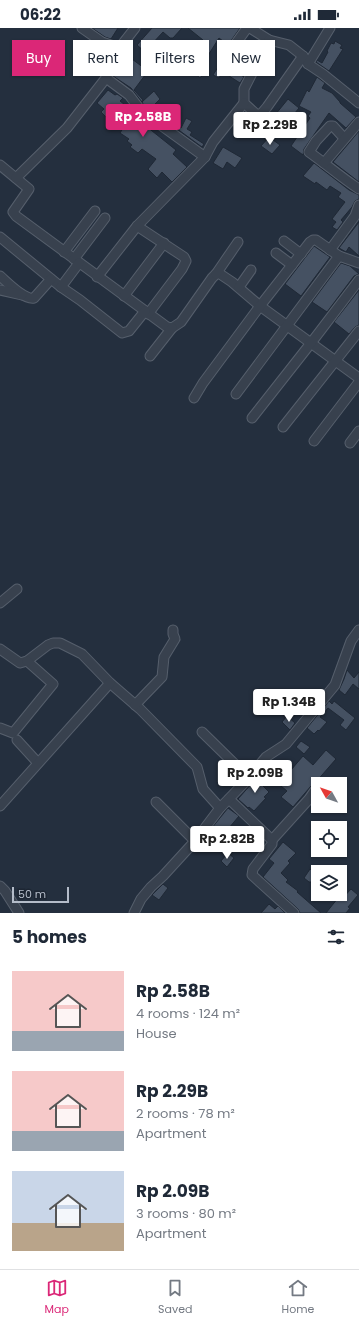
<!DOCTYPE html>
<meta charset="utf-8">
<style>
body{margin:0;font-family:Poppins,sans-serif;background:#f2f2f3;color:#1f2937;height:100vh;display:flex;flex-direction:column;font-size:15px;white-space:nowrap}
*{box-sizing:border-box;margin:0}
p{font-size:13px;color:#747a83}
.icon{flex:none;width:22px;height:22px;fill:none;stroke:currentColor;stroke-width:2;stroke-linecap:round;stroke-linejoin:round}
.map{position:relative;height:885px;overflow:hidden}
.sheet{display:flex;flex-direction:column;background:#fff;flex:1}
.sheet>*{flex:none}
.top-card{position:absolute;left:12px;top:12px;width:335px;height:36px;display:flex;gap:8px}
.needle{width:26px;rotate:310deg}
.controls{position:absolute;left:311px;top:749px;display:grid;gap:8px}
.controls a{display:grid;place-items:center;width:36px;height:36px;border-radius:0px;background:#fff;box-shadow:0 1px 3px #0004;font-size:20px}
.scale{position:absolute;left:12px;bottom:10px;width:57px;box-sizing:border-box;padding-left:4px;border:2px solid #b4bcc9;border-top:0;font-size:11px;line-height:14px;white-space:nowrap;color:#b4bcc9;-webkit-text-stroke:3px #1d2633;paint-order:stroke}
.price{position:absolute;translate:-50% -34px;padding:0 9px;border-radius:4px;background:#fff;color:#222;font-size:13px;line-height:26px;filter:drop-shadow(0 1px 2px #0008)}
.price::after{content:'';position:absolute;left:50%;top:24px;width:12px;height:9px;margin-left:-6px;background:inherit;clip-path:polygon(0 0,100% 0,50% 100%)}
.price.on{background:#db2777;color:#fff}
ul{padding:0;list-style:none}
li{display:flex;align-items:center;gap:12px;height:100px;padding:0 12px}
li span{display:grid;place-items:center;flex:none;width:112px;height:80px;border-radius:0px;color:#555}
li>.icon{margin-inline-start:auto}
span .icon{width:48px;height:48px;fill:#fffc;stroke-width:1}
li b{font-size:17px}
h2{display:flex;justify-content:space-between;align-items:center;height:48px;padding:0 12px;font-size:17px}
.tag{padding:0 14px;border-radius:0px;background:#fff;box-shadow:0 1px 3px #0004;font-size:14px;line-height:36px}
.tag.on{background:#db2777;color:#fff}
.status{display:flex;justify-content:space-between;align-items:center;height:28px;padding:0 20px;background:#fff;direction:ltr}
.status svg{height:11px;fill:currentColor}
.tab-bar{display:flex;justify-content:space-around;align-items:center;height:56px;border-top:1px solid #e0e1e3;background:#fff;font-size:11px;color:#747a83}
.tab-bar a{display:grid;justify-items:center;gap:2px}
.tab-bar .on{color:#db2777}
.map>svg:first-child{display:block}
.building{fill:#455162;stroke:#1f2835}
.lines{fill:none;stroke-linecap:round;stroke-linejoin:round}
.street-casing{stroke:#565f6c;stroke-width:11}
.street{stroke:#38414e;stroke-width:9}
</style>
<div class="status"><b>06:22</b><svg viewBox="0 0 49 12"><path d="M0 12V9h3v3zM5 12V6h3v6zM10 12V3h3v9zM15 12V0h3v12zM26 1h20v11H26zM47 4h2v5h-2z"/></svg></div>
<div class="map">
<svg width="359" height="885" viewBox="0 0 359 885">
<rect width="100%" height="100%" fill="#242f3e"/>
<g class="building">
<polygon points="92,0 118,0 111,11 105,9"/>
<polygon points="152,0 182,0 173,10 170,10 163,4 151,17 162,26 166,20 175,28 179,21 188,26 179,42 176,42 162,34 148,22 145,24 137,17"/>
<polygon points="188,0 240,0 228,17 219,10 207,29 199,23 203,16 201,15 203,12"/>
<polygon points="335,13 342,17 340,20 343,21 329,43 316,34 317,32 322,35 328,24 327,23 331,15 334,16"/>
<polygon points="241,19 242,19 241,22 252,29 241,47 244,49 240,55 223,44 219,50 213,47 220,36 222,37 226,30 231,31 234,29"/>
<polygon points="122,26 133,29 132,31 148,43 134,62 143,72 142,74 131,60 113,48"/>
<polygon points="196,36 205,44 200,50 191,42"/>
<polygon points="317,49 325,55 322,60 332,65 340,74 340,75 356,89 346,100 329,85 304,121 303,127 291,118 310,90 308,88 311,84 299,78 307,62 309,64"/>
<polygon points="108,62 115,67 117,66 123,70 120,73 134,84 132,87 176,122 173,126 187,139 172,154 162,144 157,150 148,141 156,131 142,121 138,125 130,119 132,117 127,113 129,111 120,105 125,97 112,85 107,90 101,84 104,81 97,75"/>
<polygon points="154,63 160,71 154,77 164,88 165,87 181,100 186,90 192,93 187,101 192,104 190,107 204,116 202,119 143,76 142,74"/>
<polygon points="288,71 299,80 286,96 275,87"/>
<polygon points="241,88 250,91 249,94 260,100 254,111 246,107 247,103 236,99"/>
<polygon points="359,103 359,154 333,134"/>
<polygon points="269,109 280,117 272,126 261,118"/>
<polygon points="223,119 242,130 235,140 227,134 223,141 213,135"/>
<polygon points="314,135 349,162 359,167 359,171 355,173 352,179 341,192 343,194 337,202 332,199 336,194 332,191 345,174 338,169 341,165 330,158 327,162 316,154 315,156 303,148"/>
<polygon points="359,194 359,228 349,219 346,224 339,220"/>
<polygon points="314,218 330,229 301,268 285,256"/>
<polygon points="341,235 350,238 359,246 354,248 327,284 312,274"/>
<polygon points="359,262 359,297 355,299 349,306 334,294"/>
<polygon points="347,642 354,650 359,644 359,661 353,656 345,667 339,662 344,651"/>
<polygon points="329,673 332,676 334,673 355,690 346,702 340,697 344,692 328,680 320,689 327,694 319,703 318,702 314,706 307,700"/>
<polygon points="287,688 295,695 290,702 282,694"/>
<polygon points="301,713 310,719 304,726 296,719"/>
<polygon points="326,722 336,731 315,755 311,758 293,779 292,778 281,769 287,763 281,758 283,756 274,748 281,740 282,741 285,737 291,742 303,728 313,737"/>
<polygon points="259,747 266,753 262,757 269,764 264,769 266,770 254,783 249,779 248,780 238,771"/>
<polygon points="228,780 239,788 229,800 233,804 226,813 211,801"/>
<polygon points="283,814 296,825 288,833 290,835 281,845 288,852 286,854 298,863 297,864 321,885 300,885 298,881 263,849 274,835 269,831"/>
<polygon points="228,825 234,830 227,839 221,833"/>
<polygon points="310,841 318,847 312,854 309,854 304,850"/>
<polygon points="163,856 168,860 159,872 152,867"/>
<polygon points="351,861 358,867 348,879 350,880 346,885 326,885 338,870 340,873"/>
<polygon points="269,876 275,881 278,878 285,885 261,885"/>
</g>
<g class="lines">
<defs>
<g id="street">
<polyline points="82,0 102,14 119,20"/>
<polyline points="135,0 117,23 116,28 106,50 129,67 139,80 151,90 205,129"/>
<polyline points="250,0 269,12 289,17 303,28 308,36 323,46 359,75"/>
<polyline points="269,12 244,61 244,75 256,86 261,86 267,79 303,28"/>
<polyline points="229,25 247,0"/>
<polyline points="308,36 330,0"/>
<path d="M344 110 333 98H330L316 113 309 124C326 136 342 150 359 161"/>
<polyline points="324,135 359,94"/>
<polyline points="0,137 29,161 13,184 16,188 167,299 172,300 181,294 212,250 216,246 220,246 232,254 260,278 359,350"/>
<polyline points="16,150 67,100 106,50"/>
<polyline points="137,198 184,229 186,233 182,241 148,286"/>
<polyline points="0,209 61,259"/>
<polyline points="284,213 301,226"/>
<polyline points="330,222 355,188 359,177"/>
<polyline points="64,224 95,183"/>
<polyline points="276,225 292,237"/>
<polyline points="74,231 105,190"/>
<polyline points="79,235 61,259 80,272 122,305 129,303 145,283"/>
<polyline points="216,246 238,214"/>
<path d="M0 248C8 255 24 272 34 270L51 251"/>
<polyline points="97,249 137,198 205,129 213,114 244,75"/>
<polyline points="239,259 251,242"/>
<polyline points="0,262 22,267"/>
<polyline points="124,268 164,215"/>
<polyline points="150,328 172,300"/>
<polyline points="236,366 339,228 359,235"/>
<polyline points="194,370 203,355 260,278 310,214 313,212 316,212 339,228"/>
<polyline points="252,390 311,315 359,252"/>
<polyline points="283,399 359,303"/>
<polyline points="314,413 359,354"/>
<polyline points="350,415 359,403"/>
<polyline points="0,575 17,561"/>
<polyline points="0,621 20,635 27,633 48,617 53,615 60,615 82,626 110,655 140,681 197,739 203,761 220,780"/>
<polyline points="135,677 162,649 164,629 175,611 173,606 173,602"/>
<polyline points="0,700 13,705 53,656 27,633"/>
<polyline points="202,704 249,750"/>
<polyline points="17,712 38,735"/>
<polyline points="229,771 272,812 272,816 253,841 252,847 294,885"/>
<polyline points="156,774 195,813"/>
<polyline points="0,778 110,655"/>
<polyline points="272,812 309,771 316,761"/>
<polyline points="0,858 5,863 19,885"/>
<polyline points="134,885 141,871 151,859 163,848 195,813 220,780 249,750 266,729 286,716 335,657 351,613 359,602"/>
</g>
</defs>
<use href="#street" class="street-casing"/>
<use href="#street" class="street"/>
</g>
</svg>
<div class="controls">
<a><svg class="needle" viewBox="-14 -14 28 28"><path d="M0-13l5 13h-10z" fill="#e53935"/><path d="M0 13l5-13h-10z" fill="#747a83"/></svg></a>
<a><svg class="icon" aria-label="locate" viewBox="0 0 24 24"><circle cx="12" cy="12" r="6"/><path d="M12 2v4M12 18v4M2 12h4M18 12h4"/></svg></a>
<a><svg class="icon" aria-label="layers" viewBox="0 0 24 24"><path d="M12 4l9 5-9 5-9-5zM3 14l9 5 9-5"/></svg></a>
</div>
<div class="scale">50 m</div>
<b class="price on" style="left:143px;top:110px">Rp 2.58B</b>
<b class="price" style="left:270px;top:118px">Rp 2.29B</b>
<b class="price" style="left:289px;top:695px">Rp 1.34B</b>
<b class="price" style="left:255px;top:766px">Rp 2.09B</b>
<b class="price" style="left:227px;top:832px">Rp 2.82B</b>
<div class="top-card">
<a class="tag on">Buy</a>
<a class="tag">Rent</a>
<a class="tag">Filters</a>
<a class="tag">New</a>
</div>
</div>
<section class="sheet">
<h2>5 homes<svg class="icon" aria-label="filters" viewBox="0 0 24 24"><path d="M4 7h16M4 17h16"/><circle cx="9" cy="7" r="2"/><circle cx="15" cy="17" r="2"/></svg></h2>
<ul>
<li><span style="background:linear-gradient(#f6c9c9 75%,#9aa5b1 0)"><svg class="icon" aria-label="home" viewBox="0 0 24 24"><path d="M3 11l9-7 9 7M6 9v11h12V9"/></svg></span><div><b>Rp 2.58B</b><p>4 rooms · 124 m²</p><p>House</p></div></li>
<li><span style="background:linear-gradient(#f6c9c9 75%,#9aa5b1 0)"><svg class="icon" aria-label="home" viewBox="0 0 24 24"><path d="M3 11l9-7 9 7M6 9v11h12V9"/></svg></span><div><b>Rp 2.29B</b><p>2 rooms · 78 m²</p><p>Apartment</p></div></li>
<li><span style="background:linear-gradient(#c9d6e8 65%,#b9a48a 0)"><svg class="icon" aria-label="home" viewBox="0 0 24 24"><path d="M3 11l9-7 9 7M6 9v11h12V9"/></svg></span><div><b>Rp 2.09B</b><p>3 rooms · 80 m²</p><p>Apartment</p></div></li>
</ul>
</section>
<nav class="tab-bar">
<a class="on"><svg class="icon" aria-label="map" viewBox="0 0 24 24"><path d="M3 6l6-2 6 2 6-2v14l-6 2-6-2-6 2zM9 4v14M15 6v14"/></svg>Map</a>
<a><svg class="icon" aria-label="saved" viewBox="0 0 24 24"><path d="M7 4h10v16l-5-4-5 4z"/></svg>Saved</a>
<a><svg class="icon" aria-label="home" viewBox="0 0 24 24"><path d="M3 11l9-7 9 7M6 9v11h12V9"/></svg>Home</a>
</nav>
